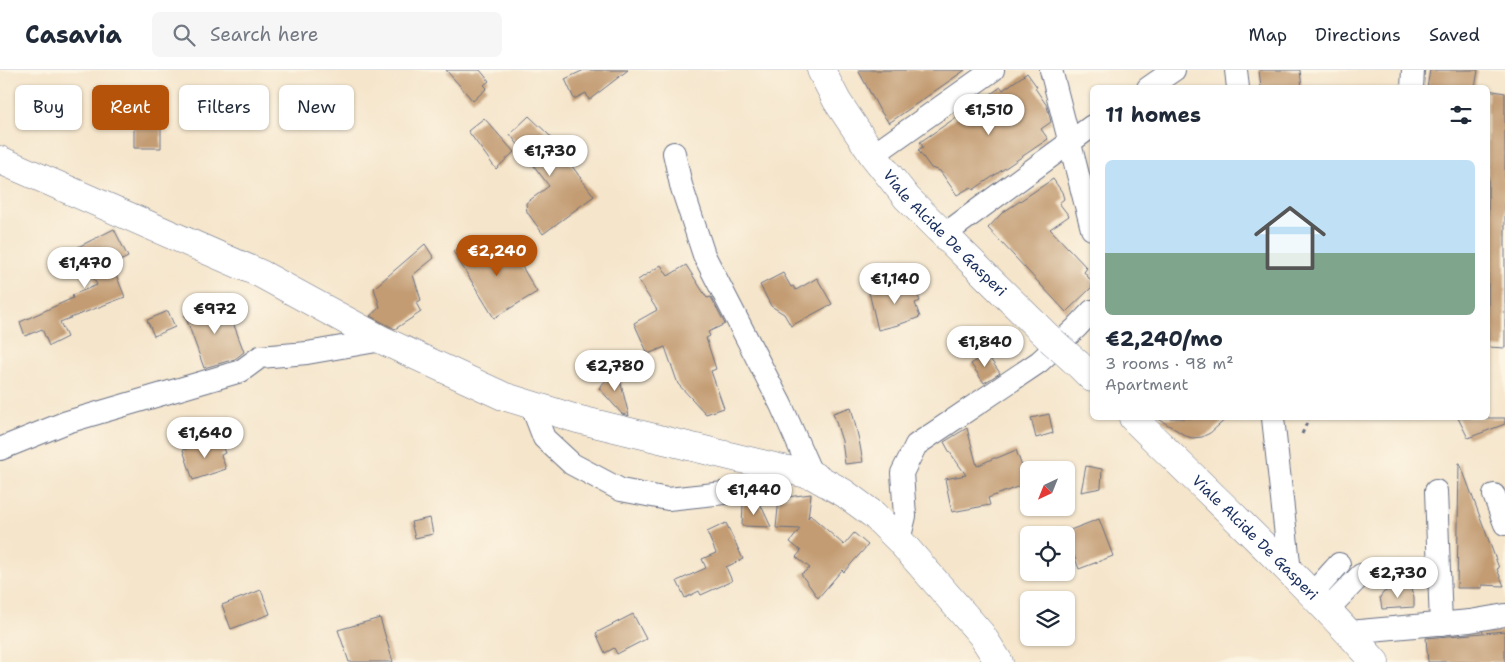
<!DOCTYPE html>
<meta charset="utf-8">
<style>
body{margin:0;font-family:"Shantell Sans",sans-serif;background:#f6f6f7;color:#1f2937;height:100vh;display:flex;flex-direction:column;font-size:19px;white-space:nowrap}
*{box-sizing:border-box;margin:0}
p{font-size:16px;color:#747a83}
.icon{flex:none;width:28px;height:28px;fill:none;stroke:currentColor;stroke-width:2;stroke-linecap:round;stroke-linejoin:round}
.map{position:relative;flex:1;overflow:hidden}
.panel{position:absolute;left:1090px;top:15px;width:400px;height:335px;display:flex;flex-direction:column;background:#fff;border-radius:8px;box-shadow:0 1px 4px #0004}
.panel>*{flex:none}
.guide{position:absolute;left:15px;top:15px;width:475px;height:45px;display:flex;gap:10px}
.needle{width:32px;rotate:223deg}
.controls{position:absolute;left:1020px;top:391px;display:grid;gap:10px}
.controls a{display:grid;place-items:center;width:55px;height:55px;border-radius:8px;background:#fff;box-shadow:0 1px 4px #0004;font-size:25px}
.price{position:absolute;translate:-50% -42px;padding:0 11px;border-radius:18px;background:#fff;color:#222;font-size:16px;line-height:32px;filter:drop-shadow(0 1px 2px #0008)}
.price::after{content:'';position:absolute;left:50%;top:30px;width:15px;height:11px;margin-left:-8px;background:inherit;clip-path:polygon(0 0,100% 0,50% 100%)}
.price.active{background:#b45309;color:#fff}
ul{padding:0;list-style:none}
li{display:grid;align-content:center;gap:10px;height:265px;padding:0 15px}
li span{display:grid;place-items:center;height:155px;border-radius:8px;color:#555}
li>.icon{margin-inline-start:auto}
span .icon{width:90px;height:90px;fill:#fffc;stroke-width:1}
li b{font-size:21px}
h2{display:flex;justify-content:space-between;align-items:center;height:60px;padding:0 15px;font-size:21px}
.pill{padding:0 18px;border-radius:8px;background:#fff;box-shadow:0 1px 4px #0004;font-size:18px;line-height:45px}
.pill.active{background:#b45309;color:#fff}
header{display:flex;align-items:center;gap:30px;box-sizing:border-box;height:70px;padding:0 25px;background:#fff;border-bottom:1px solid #e0e1e3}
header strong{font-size:24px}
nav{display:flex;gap:28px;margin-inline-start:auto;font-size:18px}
.search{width:350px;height:45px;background:#f6f6f7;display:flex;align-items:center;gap:12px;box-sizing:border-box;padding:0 18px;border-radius:8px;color:#747a83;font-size:19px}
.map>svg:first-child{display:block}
.building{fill:#c39c73}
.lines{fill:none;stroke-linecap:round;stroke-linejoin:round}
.minor-casing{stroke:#676f84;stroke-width:24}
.major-casing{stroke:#676f84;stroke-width:29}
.path{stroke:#676f84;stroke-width:3;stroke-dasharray:4 4;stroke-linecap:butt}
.minor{stroke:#fff;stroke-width:22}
.major{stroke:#fff;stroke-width:28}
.major-bridge-casing{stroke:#676f84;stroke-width:29;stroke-linecap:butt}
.major-bridge{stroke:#fff;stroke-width:28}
.labels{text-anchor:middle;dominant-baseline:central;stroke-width:4;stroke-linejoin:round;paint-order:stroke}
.street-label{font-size:15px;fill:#1b2f5e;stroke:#fcf5e5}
</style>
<header>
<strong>Casavia</strong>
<div class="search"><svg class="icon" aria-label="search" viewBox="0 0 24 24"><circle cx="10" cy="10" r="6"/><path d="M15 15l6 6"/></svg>Search here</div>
<nav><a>Map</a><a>Directions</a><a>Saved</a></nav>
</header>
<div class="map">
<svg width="1505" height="592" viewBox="0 0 1505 592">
<rect width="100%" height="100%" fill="#fcf5e5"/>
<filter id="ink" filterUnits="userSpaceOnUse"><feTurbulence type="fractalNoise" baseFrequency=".02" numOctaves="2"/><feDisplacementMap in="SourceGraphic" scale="10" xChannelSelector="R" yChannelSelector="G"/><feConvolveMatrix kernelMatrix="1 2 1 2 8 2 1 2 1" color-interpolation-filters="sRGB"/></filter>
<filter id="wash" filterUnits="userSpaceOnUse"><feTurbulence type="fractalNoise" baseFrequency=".0096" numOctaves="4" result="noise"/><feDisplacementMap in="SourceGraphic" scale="20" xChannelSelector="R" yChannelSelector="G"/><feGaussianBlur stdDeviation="1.12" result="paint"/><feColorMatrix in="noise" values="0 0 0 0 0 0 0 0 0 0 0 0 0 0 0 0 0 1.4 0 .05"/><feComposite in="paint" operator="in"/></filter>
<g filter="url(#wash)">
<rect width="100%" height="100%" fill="#f5e5cb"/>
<g id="blocks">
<g class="building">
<polygon points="446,0 480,0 489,11 484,15 487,18 473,31"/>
<polygon points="584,0 628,0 589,30 586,23 574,29 565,9"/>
<polygon points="858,0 965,0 889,53 879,39"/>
<polygon points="1259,0 1300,0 1302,18 1261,18"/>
<polygon points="1430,0 1478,0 1475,18 1427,18"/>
<polygon points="1027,3 1037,17 1035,18 1047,36 1051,52 1041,59 1048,69 973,120 971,117 957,125 940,101 931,98 918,80 923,77 920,72 1001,17 1003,20"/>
<polygon points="1488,20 1505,23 1505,278 1488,277"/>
<polygon points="134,32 164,33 164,51 161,51 161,78 134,78"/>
<polygon points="529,46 549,65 594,126 543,164 527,142 526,133 549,116 510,64"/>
<polygon points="484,48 514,82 496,99 468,61"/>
<polygon points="1053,109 1062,122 1064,129 1059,133 1069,146 1050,159 1087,198 1084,202 1092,212 1092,217 1066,242 988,158 1002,143"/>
<polygon points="114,159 128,187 112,195 125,227 60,252 67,267 49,276 42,259 25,266 20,252 73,228 72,225 97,215 78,177"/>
<polygon points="507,171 537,222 494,248 453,181 469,172 479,188"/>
<polygon points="425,174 434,188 413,205 421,230 416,233 421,242 395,259 370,246 380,237 374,218"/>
<polygon points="661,195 668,206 686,195 707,228 711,227 725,254 708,262 710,266 706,268 716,299 711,301 724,338 706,344 678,314 665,277 648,284 634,253 657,240 638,210"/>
<polygon points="783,203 791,217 793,216 796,220 817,208 832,234 791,256 784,244 771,236 760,215"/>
<polygon points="911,208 920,231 915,233 920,247 898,255 878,260 869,222 889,217"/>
<polygon points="225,231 244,282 235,289 204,298 185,245"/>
<polygon points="168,241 175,257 154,266 147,250"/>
<polygon points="986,283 1000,303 984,313 971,294"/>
<polygon points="617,298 629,346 622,344 599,318"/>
<polygon points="851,337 859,370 863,392 845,394 842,371 833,343"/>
<polygon points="1049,344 1053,363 1036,368 1031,348"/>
<polygon points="1157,348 1227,348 1210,363 1202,367 1192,368 1186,366"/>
<polygon points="1458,348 1505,348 1505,354 1468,368"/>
<polygon points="967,358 977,396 994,388 997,388 1016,380 1028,413 988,428 990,435 952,442 945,409 966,405 949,381 944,372"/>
<polygon points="219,368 225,383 221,385 226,399 193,410 183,380"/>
<polygon points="1459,393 1460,393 1499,498 1497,499 1504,516 1482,515 1482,518 1457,518"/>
<polygon points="1086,396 1102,399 1101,418 1081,422"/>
<polygon points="811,424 808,448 810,445 844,475 854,463 868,475 844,502 842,500 818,528 801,504 810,498 796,487 801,481 790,472 800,459 776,458 779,428"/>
<polygon points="759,431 771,457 742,456 743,434"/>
<polygon points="430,448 433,464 415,468 411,452"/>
<polygon points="1099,449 1113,486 1079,499 1065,462"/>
<polygon points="726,453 743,489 726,497 732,511 701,525 699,521 685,528 677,511 706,498 702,489 716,483 707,462"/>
<polygon points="1401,518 1411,519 1414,527 1414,537 1382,539 1380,527 1384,522 1389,520"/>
<polygon points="261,520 270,544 231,559 222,535"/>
<polygon points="633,544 646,569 617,584 614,578 605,583 596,563"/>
<polygon points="380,548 393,592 349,592 338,560"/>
<polygon points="1505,561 1505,592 1428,592 1426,568"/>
</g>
</g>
</g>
<g filter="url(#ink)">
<use href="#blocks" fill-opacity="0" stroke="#676f84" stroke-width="1"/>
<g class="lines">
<defs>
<g id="minor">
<polyline points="1051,0 1092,159"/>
<polyline points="1236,0 1238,18"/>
<polyline points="1148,18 1174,0"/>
<polyline points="1412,18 1413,0"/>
<polyline points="674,83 681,115 704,185 781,335 812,405"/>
<polyline points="873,85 993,0"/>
<polyline points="945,164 1092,56"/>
<polyline points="531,334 544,368 572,394 621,420 668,429 752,420 779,398"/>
<polyline points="1273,348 1290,502"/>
<polyline points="0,379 67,352 241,301 260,287 307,283 382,270"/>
<polyline points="1436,421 1441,554"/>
<polyline points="1494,425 1505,454"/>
<polyline points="899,470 905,446 902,403 916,375 1039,292 1076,258 1092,241"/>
<polyline points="1312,524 1339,494"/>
<polyline points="1327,540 1361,505"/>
<polyline points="1349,562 1470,551 1505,545"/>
</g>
<g id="major">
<path id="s1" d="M821 0 837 31 873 85 907 128 1050 269"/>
<polyline points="0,90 261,204 382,270 503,326 577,349 779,398 812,405 844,423 874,445 899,470 981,564 999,592"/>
<polyline points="1078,294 1092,308"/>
<path id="s2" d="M1133 348C1214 428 1299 506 1375 592"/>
</g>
</defs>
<use href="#minor" class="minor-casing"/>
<use href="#major" class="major-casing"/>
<polyline class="path" points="1302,364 1309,348"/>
<use href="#minor" class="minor"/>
<use href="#major" class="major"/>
<defs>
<polyline id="major-bridge" points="1050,269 1078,294"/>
</defs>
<use href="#major-bridge" class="major-bridge-casing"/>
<use href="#major-bridge" class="major-bridge"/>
</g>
</g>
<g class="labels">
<g class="street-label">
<text stroke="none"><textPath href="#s1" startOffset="206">Viale Alcide De Gasperi</textPath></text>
<text stroke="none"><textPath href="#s2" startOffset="171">Viale Alcide De Gasperi</textPath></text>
</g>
</g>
</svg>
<div class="controls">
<a><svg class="needle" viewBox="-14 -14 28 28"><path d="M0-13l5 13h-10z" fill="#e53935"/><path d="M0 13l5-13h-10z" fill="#747a83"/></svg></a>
<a><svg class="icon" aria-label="locate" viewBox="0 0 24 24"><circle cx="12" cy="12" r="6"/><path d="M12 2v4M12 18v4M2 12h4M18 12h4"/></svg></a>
<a><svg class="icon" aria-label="layers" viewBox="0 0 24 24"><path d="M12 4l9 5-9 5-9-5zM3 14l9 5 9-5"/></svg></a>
</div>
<b class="price" style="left:989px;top:66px">€1,510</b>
<b class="price" style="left:550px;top:107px">€1,730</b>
<b class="price active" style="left:497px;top:207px">€2,240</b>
<b class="price" style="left:85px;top:219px">€1,470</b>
<b class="price" style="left:895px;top:235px">€1,140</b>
<b class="price" style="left:215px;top:265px">€972</b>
<b class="price" style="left:985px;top:298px">€1,840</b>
<b class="price" style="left:615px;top:322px">€2,780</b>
<b class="price" style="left:205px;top:389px">€1,640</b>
<b class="price" style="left:754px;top:446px">€1,440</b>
<b class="price" style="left:1398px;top:529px">€2,730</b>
<div class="guide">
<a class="pill">Buy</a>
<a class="pill active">Rent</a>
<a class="pill">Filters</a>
<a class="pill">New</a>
</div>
<section class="panel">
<h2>11 homes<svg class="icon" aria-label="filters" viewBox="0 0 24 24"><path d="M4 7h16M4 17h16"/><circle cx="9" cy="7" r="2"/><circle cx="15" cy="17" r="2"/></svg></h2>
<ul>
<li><span style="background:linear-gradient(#bfe0f5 60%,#7fa58c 0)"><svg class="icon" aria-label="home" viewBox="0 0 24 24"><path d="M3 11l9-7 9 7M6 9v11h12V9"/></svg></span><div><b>€2,240/mo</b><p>3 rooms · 98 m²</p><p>Apartment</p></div></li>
</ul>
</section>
</div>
